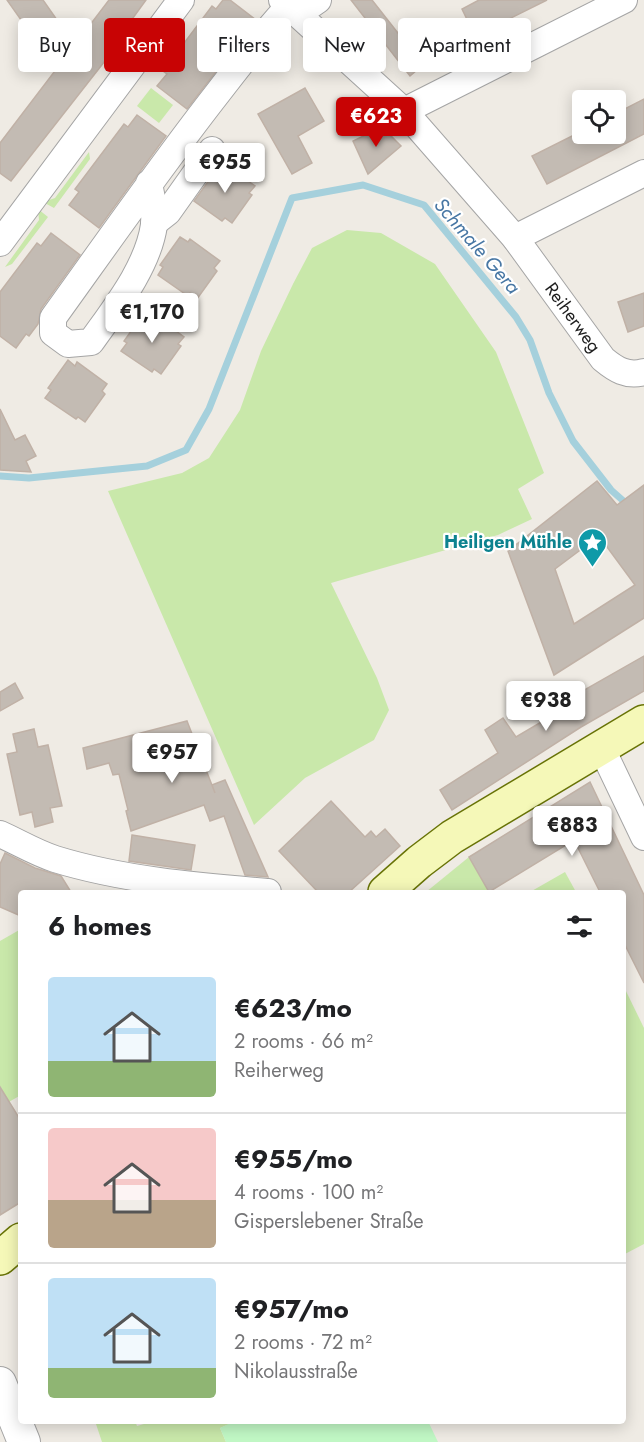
<!DOCTYPE html>
<meta charset="utf-8">
<style>
body{margin:0;font-family:Jost,sans-serif;background:#f6f6f6;color:#202124;height:100vh;display:flex;flex-direction:column;font-size:22px;white-space:nowrap}
*{box-sizing:border-box;margin:0}
p{font-size:20px;color:#757577}
.icon{flex:none;width:33px;height:33px;fill:none;stroke:currentColor;stroke-width:2;stroke-linecap:round;stroke-linejoin:round}
.map{position:relative;flex:1;overflow:hidden}
.panel{position:absolute;left:18px;top:890px;width:608px;height:534px;display:flex;flex-direction:column;background:#fff;border-radius:6px;box-shadow:0 3px 15px #0003}
.panel>*{flex:none}
.guide{position:absolute;left:18px;top:18px;width:609px;height:54px;display:flex;gap:12px}
.fabs{position:absolute;left:572px;top:90px;display:grid;gap:12px}
.fabs a{display:grid;place-items:center;width:54px;height:54px;border-radius:6px;background:#fff;box-shadow:0 3px 15px #0003;font-size:30px}
.price{position:absolute;translate:-50% -51px;padding:0 14px;border-radius:6px;background:#fff;color:#222;font-size:20px;line-height:39px;filter:drop-shadow(0 2px 3px #0008)}
.price::after{content:'';position:absolute;left:50%;top:36px;width:18px;height:14px;margin-left:-9px;background:inherit;clip-path:polygon(0 0,100% 0,50% 100%)}
.price.on{background:#c80304;color:#fff}
ul{padding:0;list-style:none}
li{display:flex;align-items:center;gap:18px;height:150px;padding:0 30px}
li+li{border-top:2px solid #e0e0e0}
li span{display:grid;place-items:center;flex:none;width:168px;height:120px;border-radius:6px;color:#555}
li>.icon{margin-inline-start:auto}
span .icon{width:72px;height:72px;fill:#fffc;stroke-width:1}
li b{font-size:26px}
h2{display:flex;justify-content:space-between;align-items:center;height:72px;padding:0 30px;font-size:26px}
.pill{padding:0 21px;border-radius:6px;background:#fff;box-shadow:0 3px 15px #0003;font-size:21px;line-height:54px}
.pill.on{background:#c80304;color:#fff}
.map>svg:first-child{display:block}
.grass{fill:#c9e8aa}
.park{fill:#c1f8c5}
.lines{fill:none;stroke-linecap:round;stroke-linejoin:round}
.stream{stroke:#a5d0dc;stroke-width:7}
.building{fill:#c3bbb3;stroke:#c0b1a6;stroke-width:1.5;fill-rule:evenodd}
.minor-casing{stroke:#a5a5a5;stroke-width:28}
.tertiary-casing{stroke:#a5a5a5;stroke-width:34}
.secondary-casing{stroke:#687306;stroke-width:36}
.minor{stroke:#fff;stroke-width:26}
.tertiary{stroke:#fff;stroke-width:32}
.secondary{stroke:#f5f8b8;stroke-width:33}
.labels{text-anchor:middle;dominant-baseline:central;stroke-width:4.5;stroke-linejoin:round;paint-order:stroke}
.street-label{font-size:18px;fill:#1e1e1e;stroke:#fff}
.culture-label{font-size:18px;font-weight:bold;fill:#0d838f;stroke:#fff;text-anchor:end}
.water-label{font-size:20px;font-style:italic;fill:#4877a4;stroke:#fff}
</style>
<div class="map">
<svg width="644" height="1442" viewBox="0 0 644 1442">
<rect width="100%" height="100%" fill="#efebe4"/>
<g class="grass">
<polygon points="151,88 173,105 159,123 137,106"/>
<polygon points="89,152 90,159 54,208 43,202 55,198"/>
<polygon points="38,209 48,217 12,264 5,267 39,220"/>
<polygon points="347,230 381,233 435,264 496,352 544,473 518,489 532,519 498,535 331,583 377,678 389,710 374,740 305,778 254,825 108,491 182,473 209,458 240,410 261,351 293,284 312,248"/>
<polygon points="469,857 489,892 426,892"/>
<polygon points="565,872 576,892 530,892"/>
<polygon points="21,929 21,1095 0,1107 0,941"/>
<polygon points="623,985 644,1028 644,1244 623,1255"/>
<polygon points="95,1421 135,1421 137,1426 154,1421 237,1421 220,1428 226,1442 102,1442"/>
</g>
<polygon class="park" points="237,1420 428,1421 438,1442 226,1442 220,1428"/>
<g class="lines">
<polyline class="stream" points="0,476 29,478 147,466 186,450 209,409 292,198 363,185 424,205 516,317 530,340 549,393 573,441 611,490 628,505"/>
</g>
<g class="building">
<polygon points="7,0 43,0 62,27 38,44"/>
<polygon points="109,0 146,0 106,55 108,57 11,181 0,173 0,143"/>
<polygon points="223,0 230,0 256,20 187,109 157,86 167,74 163,71 212,6 216,9"/>
<polygon points="351,0 372,0 423,65 410,76"/>
<polygon points="479,0 547,0 475,36 462,9"/>
<polygon points="305,88 324,121 298,136 312,163 292,174 258,114"/>
<polygon points="644,99 644,134 547,184 532,156 576,134 615,134 615,114"/>
<polygon points="137,115 166,136 99,228 69,205 79,192 75,189 124,124 128,127"/>
<polygon points="382,127 401,146 368,174 353,141"/>
<polygon points="224,164 255,186 249,193 252,195 232,223 225,218 222,221 194,201 220,165 222,167"/>
<polygon points="51,233 80,255 41,309 38,324 29,336 26,334 16,348 0,336 0,292 37,243 41,246"/>
<polygon points="180,237 188,242 190,239 220,261 214,268 217,271 197,299 190,293 188,296 158,275 163,267 160,265"/>
<polygon points="644,293 644,326 628,332 618,302"/>
<polygon points="144,313 151,318 154,315 184,337 178,344 181,346 161,374 154,369 152,372 121,351 127,343 124,341"/>
<polygon points="68,360 75,366 77,362 107,384 102,391 105,394 85,422 78,417 76,419 45,398 51,390 48,388"/>
<polygon points="0,409 15,440 25,435 36,456 26,461 31,472 0,470"/>
<path d="M597 481 617 505 644 485V618L554 675 508 551ZM599 536 635 585 574 624 555 569Z"/>
<polygon points="644,656 644,691 581,727 452,810 440,790 498,753 485,730 503,718 516,737 555,714 551,709"/>
<polygon points="15,683 23,698 0,711 0,692"/>
<polygon points="187,721 215,793 212,785 225,780 268,877 245,875 224,816 210,821 204,805 131,831 126,811 128,810 119,774 113,775 109,763 87,769 83,748"/>
<polygon points="34,729 38,747 48,745 62,806 50,808 53,822 35,827 32,812 20,815 7,754 17,752 13,734"/>
<polygon points="590,782 644,895 644,983 622,939 622,892 600,892 574,840 489,892 469,857"/>
<polygon points="331,801 365,837 371,831 376,837 385,829 400,846 349,892 318,892 279,851"/>
<polygon points="132,835 195,845 191,870 129,861"/>
<polygon points="5,853 35,868 61,876 71,892 21,892 21,916 0,907 0,864"/>
<polygon points="0,1087 21,1121 21,1202 0,1215"/>
</g>
<g class="lines">
<defs>
<g id="minor">
<path id="s1" d="M282 0 404 111 515 238 603 359C615 369 627 377 644 372"/>
<polyline points="298,14 318,0"/>
<polyline points="404,111 624,0"/>
<path d="M149 183C151 196 156 212 154 225 148 267 115 308 91 342L68 344 53 333V318C107 243 160 167 217 94 240 64 263 34 289 6"/>
<polyline points="154,223 168,212 212,150"/>
<polyline points="515,238 644,173"/>
<polyline points="0,243 181,0"/>
<polyline points="602,749 644,837"/>
<path d="M0 834C18 842 36 853 55 859 123 880 197 886 268 892"/>
</g>
<polyline id="tertiary" points="0,1383 24,1442"/>
<g id="secondary">
<polyline points="385,892 419,862 452,837 644,722"/>
<polyline points="0,1258 21,1240"/>
</g>
</defs>
<use href="#minor" class="minor-casing"/>
<use href="#tertiary" class="tertiary-casing"/>
<use href="#secondary" class="secondary-casing"/>
<use href="#minor" class="minor"/>
<use href="#tertiary" class="tertiary"/>
<use href="#secondary" class="secondary"/>
</g>
<defs>
<symbol id="sight-pin" viewBox="-11 -11 22 30"><path d="M0 17L-7.5 6A9.5 9.5 0 1 1 7.5 6Z" fill="#0f9aa8" stroke="#fff"/><path d="M0-6L1.8-2.2L6-1.7L2.9 1.2L3.7 5.4L0 3.3L-3.7 5.4L-2.9 1.2L-6-1.7L-1.8-2.2Z" fill="#fff"/></symbol>
</defs>
<g fill-rule="evenodd">
<use href="#sight-pin" x="576" y="526" width="33" height="45"/>
</g>
<g class="labels">
<g class="street-label">
<text stroke="none"><textPath href="#s1" startOffset="432">Reiherweg</textPath></text>
</g>
<g class="culture-label">
<text x="572" y="542">Heiligen Mühle</text>
</g>
<g class="water-label">
<text transform="translate(477 246) rotate(49)">Schmale Gera</text>
</g>
</g>
</svg>
<div class="fabs">
<a><svg class="icon" aria-label="locate" viewBox="0 0 24 24"><circle cx="12" cy="12" r="6"/><path d="M12 2v4M12 18v4M2 12h4M18 12h4"/></svg></a>
</div>
<b class="price on" style="left:376px;top:148px">€623</b>
<b class="price" style="left:225px;top:194px">€955</b>
<b class="price" style="left:152px;top:344px">€1,170</b>
<b class="price" style="left:546px;top:732px">€938</b>
<b class="price" style="left:172px;top:784px">€957</b>
<b class="price" style="left:572px;top:857px">€883</b>
<div class="guide">
<a class="pill">Buy</a>
<a class="pill on">Rent</a>
<a class="pill">Filters</a>
<a class="pill">New</a>
<a class="pill">Apartment</a>
</div>
<section class="panel">
<h2>6 homes<svg class="icon" aria-label="filters" viewBox="0 0 24 24"><path d="M4 7h16M4 17h16"/><circle cx="9" cy="7" r="2"/><circle cx="15" cy="17" r="2"/></svg></h2>
<ul>
<li><span style="background:linear-gradient(#bfe0f5 70%,#8fb573 0)"><svg class="icon" aria-label="home" viewBox="0 0 24 24"><path d="M3 11l9-7 9 7M6 9v11h12V9"/></svg></span><div><b>€623/mo</b><p>2 rooms · 66 m²</p><p>Reiherweg</p></div></li>
<li><span style="background:linear-gradient(#f6c9c9 60%,#b9a48a 0)"><svg class="icon" aria-label="home" viewBox="0 0 24 24"><path d="M3 11l9-7 9 7M6 9v11h12V9"/></svg></span><div><b>€955/mo</b><p>4 rooms · 100 m²</p><p>Gisperslebener Straße</p></div></li>
<li><span style="background:linear-gradient(#bfe0f5 75%,#8fb573 0)"><svg class="icon" aria-label="home" viewBox="0 0 24 24"><path d="M3 11l9-7 9 7M6 9v11h12V9"/></svg></span><div><b>€957/mo</b><p>2 rooms · 72 m²</p><p>Nikolausstraße</p></div></li>
</ul>
</section>
</div>
